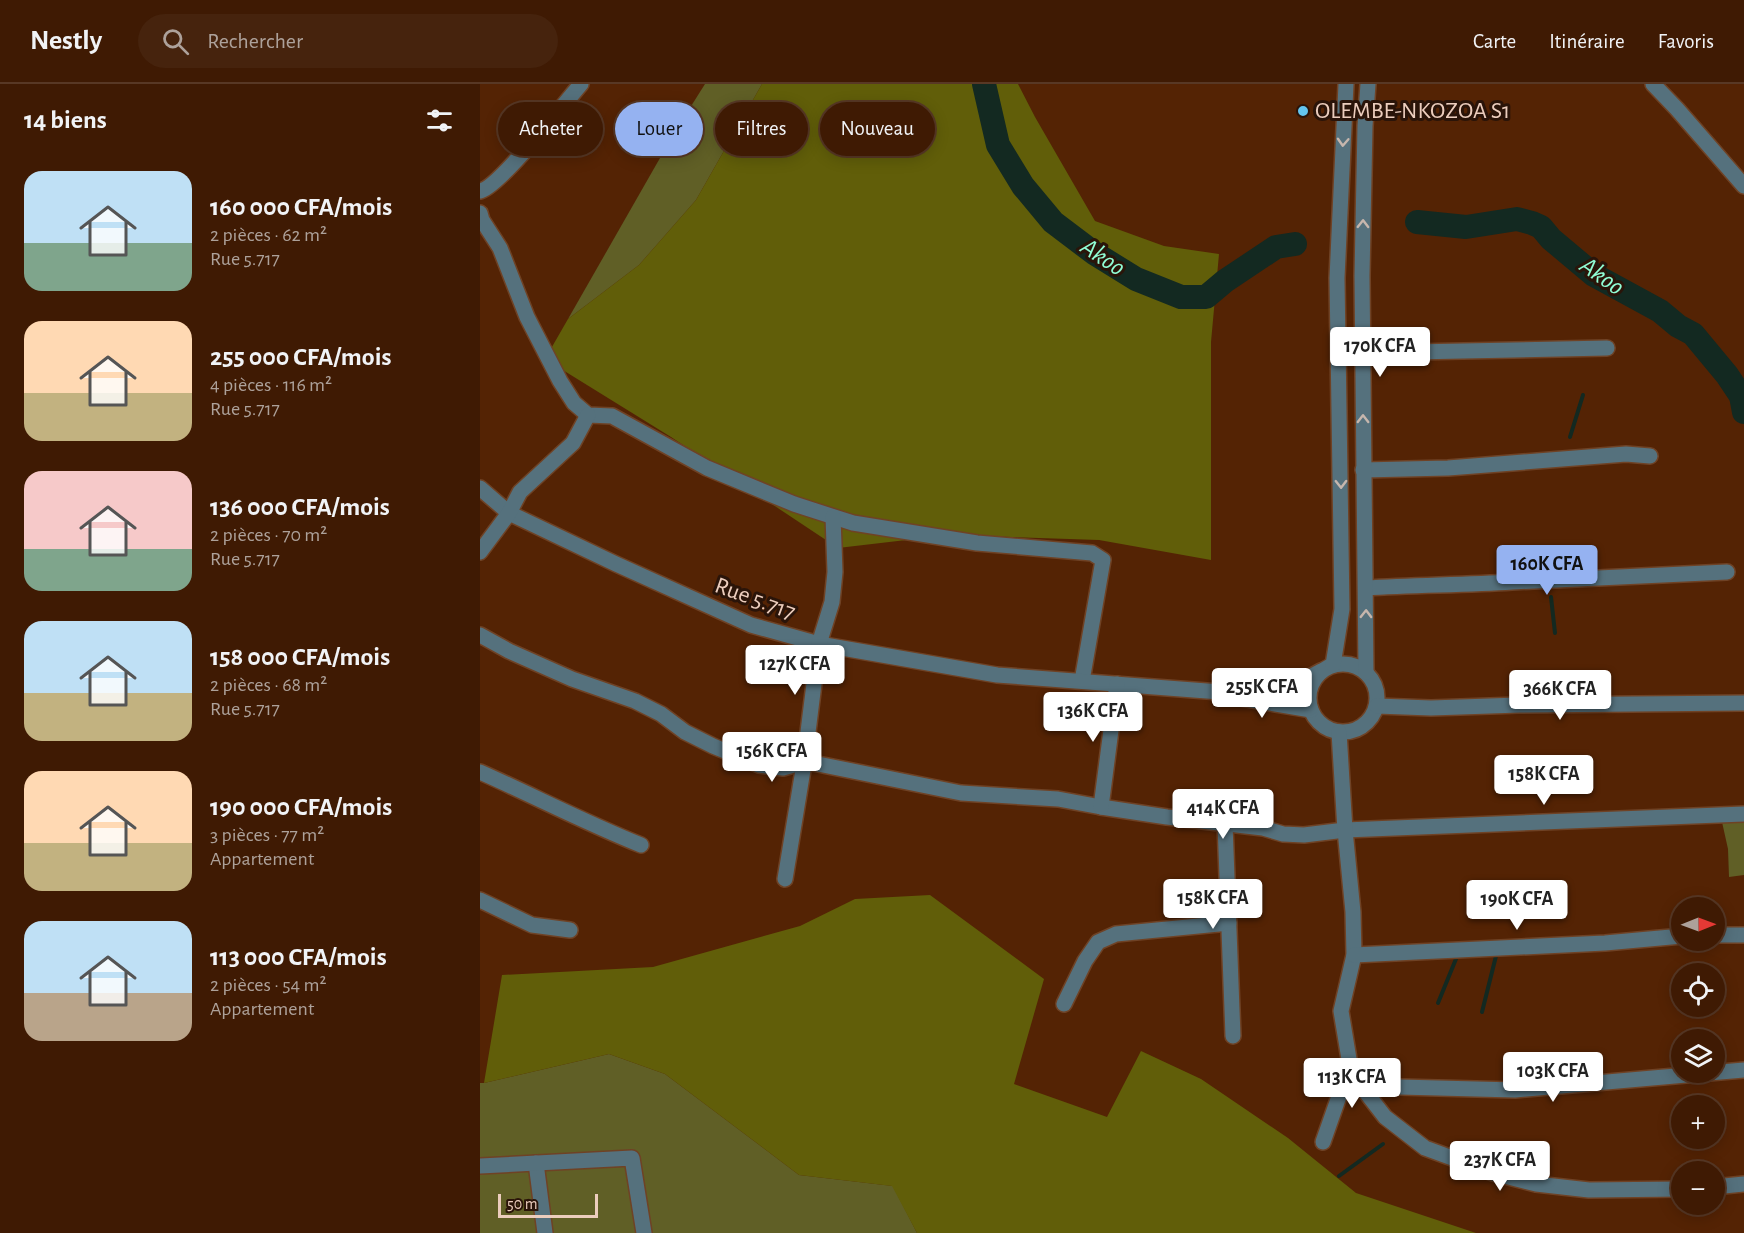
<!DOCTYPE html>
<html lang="fr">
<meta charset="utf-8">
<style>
body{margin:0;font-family:"Alegreya Sans",sans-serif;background:#46230d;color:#f1f3f6;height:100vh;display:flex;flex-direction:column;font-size:22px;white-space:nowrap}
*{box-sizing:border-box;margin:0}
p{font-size:20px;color:#ada19a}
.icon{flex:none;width:33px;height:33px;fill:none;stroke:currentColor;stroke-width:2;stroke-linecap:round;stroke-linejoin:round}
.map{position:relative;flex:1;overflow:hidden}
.panel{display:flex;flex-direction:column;background:#3f1a03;width:480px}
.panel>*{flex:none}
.top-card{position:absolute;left:18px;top:18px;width:570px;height:54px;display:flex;gap:12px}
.needle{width:39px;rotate:89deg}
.fabs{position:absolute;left:1191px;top:813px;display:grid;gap:12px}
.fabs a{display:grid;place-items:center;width:54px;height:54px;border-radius:50%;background:#3f1a03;box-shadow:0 3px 15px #0003,0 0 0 2px #583825;font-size:30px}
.scale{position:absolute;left:18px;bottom:15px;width:100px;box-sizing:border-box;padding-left:6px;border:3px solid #eccdbd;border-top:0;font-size:16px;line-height:21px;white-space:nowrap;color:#eccdbd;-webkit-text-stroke:4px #2a1409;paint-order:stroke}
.price{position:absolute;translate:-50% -51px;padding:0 14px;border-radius:6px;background:#fff;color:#222;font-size:20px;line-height:39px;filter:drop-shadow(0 2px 3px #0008)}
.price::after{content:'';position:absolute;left:50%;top:36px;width:18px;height:14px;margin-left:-9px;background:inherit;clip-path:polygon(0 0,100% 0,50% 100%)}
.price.selected{background:#95b2f1;color:#111}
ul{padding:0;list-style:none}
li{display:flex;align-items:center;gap:18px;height:150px;padding:0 24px}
li span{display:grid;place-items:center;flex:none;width:168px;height:120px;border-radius:18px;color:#555}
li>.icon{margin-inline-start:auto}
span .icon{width:72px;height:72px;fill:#fffc;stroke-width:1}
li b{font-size:26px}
h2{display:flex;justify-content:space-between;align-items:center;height:72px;padding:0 24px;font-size:26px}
.tag{padding:0 21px;border-radius:27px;background:#3f1a03;box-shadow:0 3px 15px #0003,0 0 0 2px #583825;font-size:21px;line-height:54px}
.tag.selected{background:#95b2f1;color:#111}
header{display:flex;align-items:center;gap:36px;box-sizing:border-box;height:84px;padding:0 30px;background:#3f1a03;border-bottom:2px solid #583825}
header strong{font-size:28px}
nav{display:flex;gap:33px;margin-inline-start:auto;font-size:21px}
.search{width:420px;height:54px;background:#46230d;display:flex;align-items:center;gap:15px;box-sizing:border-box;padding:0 21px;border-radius:33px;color:#ada19a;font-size:22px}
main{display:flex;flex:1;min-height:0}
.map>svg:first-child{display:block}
.green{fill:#605f26}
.forest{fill:#615e09}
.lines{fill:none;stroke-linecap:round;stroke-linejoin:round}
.stream{stroke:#132921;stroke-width:4}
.river{stroke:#132921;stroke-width:24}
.minor-casing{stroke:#6f4225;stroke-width:18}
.minor{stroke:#55717d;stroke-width:15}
.oneway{stroke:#c6b6ad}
.poi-dot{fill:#64c5ee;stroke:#2a1409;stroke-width:2}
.labels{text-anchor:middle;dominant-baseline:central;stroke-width:6;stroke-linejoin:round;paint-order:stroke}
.poi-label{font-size:24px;fill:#eccdbd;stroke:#2a1409;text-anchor:start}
.street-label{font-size:24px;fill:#eccdbd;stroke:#2a1409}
.water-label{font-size:26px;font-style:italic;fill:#90fdd5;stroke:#2a1409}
</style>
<header>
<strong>Nestly</strong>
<div class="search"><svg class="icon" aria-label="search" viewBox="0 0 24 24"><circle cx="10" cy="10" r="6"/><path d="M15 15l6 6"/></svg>Rechercher</div>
<nav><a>Carte</a><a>Itinéraire</a><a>Favoris</a></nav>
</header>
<main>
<section class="panel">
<h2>14 biens<svg class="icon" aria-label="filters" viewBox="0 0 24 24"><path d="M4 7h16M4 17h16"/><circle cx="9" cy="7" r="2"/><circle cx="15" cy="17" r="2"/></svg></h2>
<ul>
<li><span style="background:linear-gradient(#bfe0f5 60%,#7fa58c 0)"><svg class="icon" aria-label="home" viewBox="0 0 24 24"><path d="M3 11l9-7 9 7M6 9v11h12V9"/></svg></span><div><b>160 000 CFA/mois</b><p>2 pièces · 62 m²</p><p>Rue 5.717</p></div></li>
<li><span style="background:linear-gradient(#ffd9b3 60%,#c2b280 0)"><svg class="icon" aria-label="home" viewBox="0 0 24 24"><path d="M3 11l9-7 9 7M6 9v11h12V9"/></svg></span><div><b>255 000 CFA/mois</b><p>4 pièces · 116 m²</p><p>Rue 5.717</p></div></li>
<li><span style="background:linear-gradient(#f6c9c9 65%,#7fa58c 0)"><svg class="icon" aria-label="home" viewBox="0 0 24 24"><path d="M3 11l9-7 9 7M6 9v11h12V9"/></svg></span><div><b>136 000 CFA/mois</b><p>2 pièces · 70 m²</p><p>Rue 5.717</p></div></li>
<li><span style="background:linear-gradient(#bfe0f5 60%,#c2b280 0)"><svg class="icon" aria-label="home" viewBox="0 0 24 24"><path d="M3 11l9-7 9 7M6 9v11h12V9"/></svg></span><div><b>158 000 CFA/mois</b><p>2 pièces · 68 m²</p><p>Rue 5.717</p></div></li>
<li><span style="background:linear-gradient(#ffd9b3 60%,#c2b280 0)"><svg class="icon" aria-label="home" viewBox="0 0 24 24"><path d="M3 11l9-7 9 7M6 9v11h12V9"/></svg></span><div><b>190 000 CFA/mois</b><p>3 pièces · 77 m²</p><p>Appartement</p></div></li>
<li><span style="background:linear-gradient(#bfe0f5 60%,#b9a48a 0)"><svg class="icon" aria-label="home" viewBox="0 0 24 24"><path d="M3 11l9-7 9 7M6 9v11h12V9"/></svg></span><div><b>113 000 CFA/mois</b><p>2 pièces · 54 m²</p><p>Appartement</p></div></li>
</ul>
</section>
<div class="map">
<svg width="1264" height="1149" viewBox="0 0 1264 1149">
<rect width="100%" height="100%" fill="#542304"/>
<g class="green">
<polygon points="225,0 282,0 216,116 159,181 88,235 196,46"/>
<polygon points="1264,731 1264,791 1249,793 1248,765 1242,738"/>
<polygon points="129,970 185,990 319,1091 413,1102 437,1149 0,1149 0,999 4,999"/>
</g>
<g class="forest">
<polygon points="282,0 538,0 555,33 615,137 684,162 739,170 731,258 731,476 619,456 469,451 358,464 191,353 65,275 88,235 159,181 216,116"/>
<polygon points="450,811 564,895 534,1000 627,1033 661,967 721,995 808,1054 876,1109 996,1149 437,1149 412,1102 319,1091 185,990 129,970 4,999 22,891 173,883 320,842 375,815"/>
</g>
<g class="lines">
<g class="stream">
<polyline points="1090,353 1103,311"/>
<polyline points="1071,513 1075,549"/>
<polyline points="958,919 978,870"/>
<polyline points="1002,928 1016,872"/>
<polyline points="859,1092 903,1060"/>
</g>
<g class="river">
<polyline points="504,0 518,61 543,102 573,138 614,169 656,195 701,213 726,213 745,197 796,163 815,160"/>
<polyline points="937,138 986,143 1037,135 1052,139 1061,143 1071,155 1114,191 1180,227 1198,242 1213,250 1247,291 1261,312 1264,328"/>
</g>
<defs>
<g id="minor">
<polyline points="1173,0 1197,25 1264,102"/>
<path d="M0 107C18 104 85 19 101 0"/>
<polyline points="0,129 2,136 20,164 47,233 80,297 94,319 108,331 132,332 227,384 314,420 373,439 497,459 612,469 623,476 602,597"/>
<polyline points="883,269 1127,264"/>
<polyline points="883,386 968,384 1146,370 1170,372"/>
<polyline points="0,404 29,429 136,480 271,541 339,560 517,591 740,608 788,607 815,601 841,587"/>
<polyline points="0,468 29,429 40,408 93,359 108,331"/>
<path d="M886 504C935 501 983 501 1032 498 1104 494 1175 492 1247 488"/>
<polyline points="0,551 29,567 92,595 155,617 181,630 205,648 233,662 279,681 303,684 317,680 333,679 481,709 578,715 621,723 687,733 783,744 803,750 824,751 865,746 1264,730"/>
<circle cx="863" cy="614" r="34"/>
<polyline points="853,581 862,525 857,194 866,0"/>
<polyline points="886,588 882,192 885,42 888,0"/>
<polyline points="760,614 831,626"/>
<polyline points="897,622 951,624 1039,621 1264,619"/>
<polyline points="859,648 865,746 873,828 874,871 861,927 870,981 881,1002 905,1033 945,1064 1013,1089 1056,1100 1109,1106 1202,1105"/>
<path d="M0 688C54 712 106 739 161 761"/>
<polyline points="621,723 637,600"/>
<polyline points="745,740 753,952"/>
<polyline points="305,795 324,680 339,560 352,518 355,488 353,433"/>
<polyline points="0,816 52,841 90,846"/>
<polyline points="1234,851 1264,851"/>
<polyline points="874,871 1125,859 1202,852"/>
<polyline points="584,920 605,877 618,858 636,850 749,839"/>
<polyline points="881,1002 1035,1006 1264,986"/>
<polyline points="843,1058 870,981"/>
<polyline points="56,1079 65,1149"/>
<polyline points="0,1082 152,1074 164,1149"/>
<polyline points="1234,1103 1264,1100"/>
</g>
</defs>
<use href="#minor" class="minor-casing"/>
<use href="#minor" class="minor"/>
</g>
<defs><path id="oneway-chevron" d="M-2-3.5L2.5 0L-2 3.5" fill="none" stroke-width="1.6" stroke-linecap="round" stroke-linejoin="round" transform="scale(1.5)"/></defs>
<g class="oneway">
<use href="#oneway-chevron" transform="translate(863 58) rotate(93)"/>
<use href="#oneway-chevron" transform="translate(883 140) rotate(-89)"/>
<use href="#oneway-chevron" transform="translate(883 335) rotate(-90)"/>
<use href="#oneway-chevron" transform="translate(861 400) rotate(89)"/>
<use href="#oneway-chevron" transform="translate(886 530) rotate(-89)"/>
</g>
<circle class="poi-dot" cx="823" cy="27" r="6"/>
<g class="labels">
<g class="poi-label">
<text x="835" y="27">OLEMBE-NKOZOA S1</text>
</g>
<g class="street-label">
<text transform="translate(275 515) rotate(20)">Rue 5.717</text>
</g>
<g class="water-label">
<text transform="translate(623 173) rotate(34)">Akoo</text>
<text transform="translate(1122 192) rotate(35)">Akoo</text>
</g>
</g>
</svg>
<div class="fabs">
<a><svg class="needle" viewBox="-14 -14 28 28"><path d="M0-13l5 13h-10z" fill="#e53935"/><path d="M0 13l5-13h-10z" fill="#ada19a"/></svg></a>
<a><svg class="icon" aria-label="locate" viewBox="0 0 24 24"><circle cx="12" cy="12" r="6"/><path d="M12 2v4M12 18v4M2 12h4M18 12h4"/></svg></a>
<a><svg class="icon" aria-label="layers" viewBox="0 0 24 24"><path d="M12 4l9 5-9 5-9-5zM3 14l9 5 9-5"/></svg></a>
<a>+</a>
<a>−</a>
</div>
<div class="scale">50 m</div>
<b class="price" style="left:900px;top:294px">170K CFA</b>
<b class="price selected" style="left:1067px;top:512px">160K CFA</b>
<b class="price" style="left:315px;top:612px">127K CFA</b>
<b class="price" style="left:782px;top:635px">255K CFA</b>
<b class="price" style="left:1080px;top:637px">366K CFA</b>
<b class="price" style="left:613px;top:659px">136K CFA</b>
<b class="price" style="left:292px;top:699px">156K CFA</b>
<b class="price" style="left:1064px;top:722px">158K CFA</b>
<b class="price" style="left:743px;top:756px">414K CFA</b>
<b class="price" style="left:733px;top:846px">158K CFA</b>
<b class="price" style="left:1037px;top:847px">190K CFA</b>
<b class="price" style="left:1073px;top:1019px">103K CFA</b>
<b class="price" style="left:872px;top:1025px">113K CFA</b>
<b class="price" style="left:1020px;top:1108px">237K CFA</b>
<div class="top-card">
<a class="tag">Acheter</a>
<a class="tag selected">Louer</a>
<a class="tag">Filtres</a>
<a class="tag">Nouveau</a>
</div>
</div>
</main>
